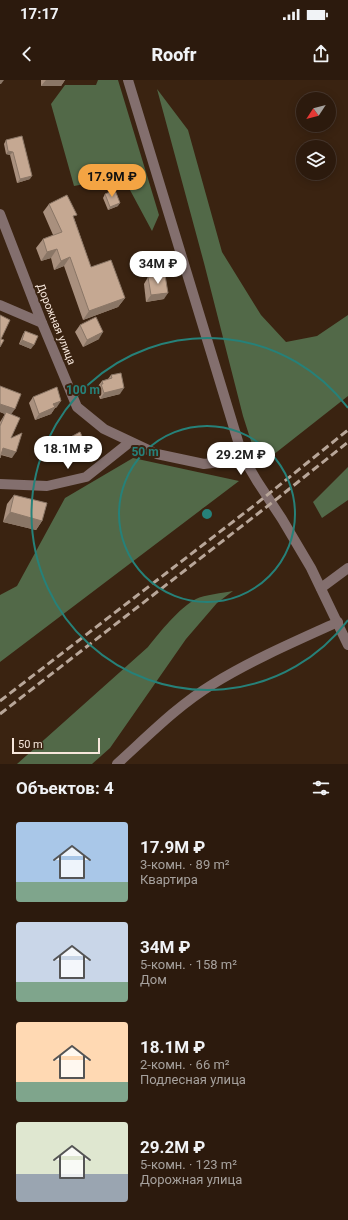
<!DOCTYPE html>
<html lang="ru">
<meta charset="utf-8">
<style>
body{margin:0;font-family:Roboto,sans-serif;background:#38271b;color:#f1f3f6;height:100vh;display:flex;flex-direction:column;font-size:15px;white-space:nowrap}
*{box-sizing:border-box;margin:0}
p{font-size:13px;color:#a6a19d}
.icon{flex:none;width:22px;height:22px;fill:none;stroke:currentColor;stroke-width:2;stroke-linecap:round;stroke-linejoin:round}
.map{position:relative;height:684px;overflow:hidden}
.details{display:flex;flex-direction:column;background:#2c1a0d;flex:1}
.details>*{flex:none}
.needle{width:26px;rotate:234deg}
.buttons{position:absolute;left:296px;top:12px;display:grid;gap:8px}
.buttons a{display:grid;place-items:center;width:40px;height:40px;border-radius:50%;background:#2c1a0d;box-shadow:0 2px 10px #0003,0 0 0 1px #48382e;font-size:20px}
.scale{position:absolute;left:12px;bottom:10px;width:88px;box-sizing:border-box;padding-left:4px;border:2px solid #f7e7dc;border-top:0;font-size:11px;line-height:14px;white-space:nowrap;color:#f7e7dc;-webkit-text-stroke:3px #3a2311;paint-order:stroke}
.price{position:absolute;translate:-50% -34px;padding:0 9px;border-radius:14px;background:#fff;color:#222;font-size:13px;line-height:26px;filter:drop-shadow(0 1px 2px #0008)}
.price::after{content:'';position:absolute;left:50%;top:24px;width:12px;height:9px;margin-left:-6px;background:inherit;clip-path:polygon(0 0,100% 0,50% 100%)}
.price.active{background:#f4a443;color:#111}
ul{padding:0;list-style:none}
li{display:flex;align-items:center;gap:12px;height:100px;padding:0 16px}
li span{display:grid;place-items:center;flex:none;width:112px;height:80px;border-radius:4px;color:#555}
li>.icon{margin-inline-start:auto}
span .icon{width:48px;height:48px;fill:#fffc;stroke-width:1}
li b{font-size:17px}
h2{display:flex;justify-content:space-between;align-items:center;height:48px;padding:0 16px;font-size:17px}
.status{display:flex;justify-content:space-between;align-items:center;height:28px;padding:0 20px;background:#2c1a0d;direction:ltr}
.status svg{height:11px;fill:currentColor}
header{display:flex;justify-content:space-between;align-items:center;height:52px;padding:0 16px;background:#2c1a0d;font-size:18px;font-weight:800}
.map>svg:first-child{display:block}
.forest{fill:#526948}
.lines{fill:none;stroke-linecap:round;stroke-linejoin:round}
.minor{stroke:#836f6e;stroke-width:10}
.rail{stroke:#b8a699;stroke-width:3;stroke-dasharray:8 4;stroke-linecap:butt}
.wall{fill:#a9907e}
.shaded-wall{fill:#8a7666}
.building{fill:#c5a892;stroke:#8a7666}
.ring{fill:none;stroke:#268179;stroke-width:2}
.labels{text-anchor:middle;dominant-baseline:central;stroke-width:4;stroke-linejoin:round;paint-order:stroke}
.street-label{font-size:11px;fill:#f7e7dc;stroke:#3a2311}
.centre{fill:#268179;stroke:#3a2311;stroke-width:2}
.ring-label{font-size:12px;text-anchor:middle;font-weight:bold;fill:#268179;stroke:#3a2311;stroke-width:4;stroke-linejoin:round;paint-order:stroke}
</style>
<div class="status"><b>17:17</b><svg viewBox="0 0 49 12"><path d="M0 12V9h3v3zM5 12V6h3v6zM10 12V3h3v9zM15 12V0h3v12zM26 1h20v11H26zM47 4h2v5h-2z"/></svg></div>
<header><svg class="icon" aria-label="back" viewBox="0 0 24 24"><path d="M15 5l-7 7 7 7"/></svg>Roofr<svg class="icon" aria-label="share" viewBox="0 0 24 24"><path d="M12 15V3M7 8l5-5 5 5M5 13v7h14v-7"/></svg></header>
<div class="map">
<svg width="348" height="684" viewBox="0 0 348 684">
<rect width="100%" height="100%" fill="#3a2311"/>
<g class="forest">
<polygon points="98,0 118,0 159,135 152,151 123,97 74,106 51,24 65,5 96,5"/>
<polygon points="157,9 188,50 222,172 261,235 286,262 317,256 348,235 348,316 259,386 243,336 204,183"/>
<polygon points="133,378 239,401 0,582 0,515 17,506 65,418"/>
<polygon points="348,387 348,420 322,438 313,422"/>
<path d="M233 511 217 523 186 559 110 668 92 684H17L148 567C160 552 179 528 196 519 204 515 223 513 233 511Z"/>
</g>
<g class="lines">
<g class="minor">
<polyline points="128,0 241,371 244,379 257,401 282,439 311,488 348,565"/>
<polyline points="0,134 42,243 77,327 104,349 157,374 204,384 244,379"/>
<polyline points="0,225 42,243"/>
<polyline points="0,404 47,406 86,397 130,362"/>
<polyline points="321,508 348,488"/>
<path d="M117 684C148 656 177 626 213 604 252 580 296 561 338 542"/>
</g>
<g class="rail">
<polyline points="0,621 256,424 348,350"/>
<polyline points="0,634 278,418 348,362"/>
</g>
</g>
<g class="wall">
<polygon points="41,0 65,0 61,6 41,6"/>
<polygon points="6,60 30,99 17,103 10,75 6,74 4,64"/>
<polygon points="105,114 118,126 108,130 103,118"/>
<polygon points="49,124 74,138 91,187 125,218 118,227 83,240 64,186 54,190 51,178 41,181 36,168 43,159 53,155 43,132"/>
<polygon points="148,197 164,219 146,222 144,204"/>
<polygon points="80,245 99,259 83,267 75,252"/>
<polygon points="25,251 31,269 19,264 23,254"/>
<polygon points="111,295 120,314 100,319 97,310 98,308 98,306 102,301 108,299"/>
<polygon points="0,307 11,335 11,358 12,378 1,375 0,378 0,342 5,334 0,332"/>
<polygon points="33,317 57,327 55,328 51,334 35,340 29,323"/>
<polygon points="65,360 86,365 81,372 65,378 60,366"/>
<polygon points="14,415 42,441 36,450 3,442 7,424"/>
</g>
<g class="shaded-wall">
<polygon points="0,0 4,0 1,4 0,4"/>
<polygon points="46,0 65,0 61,6 41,6"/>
<polygon points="8,71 13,72 10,75 6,74"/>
<polygon points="32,96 30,99 17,103 20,99"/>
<polygon points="120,123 118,126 108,130 110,127"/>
<polygon points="57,169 51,178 41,181 47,172"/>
<polygon points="70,177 64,186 54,190 61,181"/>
<polygon points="168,213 164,219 146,222 151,215"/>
<polygon points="125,218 118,227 83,240 89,231"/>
<polygon points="103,252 99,259 83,267 87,260"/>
<polygon points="22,260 34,265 31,269 19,264"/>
<polygon points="124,308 120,314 100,319 104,313"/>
<polygon points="61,321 57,327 55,328 51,334 35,340 39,334 53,324"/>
<polygon points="0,324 15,329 10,336 6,332 5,334 0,332"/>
<polygon points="86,365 81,372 65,378 70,372"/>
<polygon points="3,368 16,372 12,378 0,374"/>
<polygon points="10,432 42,441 36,450 3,442"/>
</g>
<g class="building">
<polygon points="22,56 32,96 20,99 13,72 8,71 6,60"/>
<polygon points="115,110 120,123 110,127 105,114"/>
<polygon points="67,115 77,135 73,136 91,187 111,180 125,218 89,231 70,177 61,181 57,169 47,172 43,159 62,152 49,124"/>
<polygon points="165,195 168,213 151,215 148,197"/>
<polygon points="0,235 10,240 1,259 4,260 0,267"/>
<polygon points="96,237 103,252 87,260 80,245"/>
<polygon points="25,251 38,256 34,265 22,260"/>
<polygon points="121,293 124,308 104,313 101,304 103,304 102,301 112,298 111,295"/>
<polygon points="0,306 21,314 15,329 0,324"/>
<polygon points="57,307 61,321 53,324 55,327 39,334 33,317"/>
<polygon points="6,332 20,338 11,358 22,353 16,372 3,368 0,378 0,346"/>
<polygon points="80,352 86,365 70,372 65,360"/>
<polygon points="14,415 47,423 42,441 10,432"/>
</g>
<g class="ring">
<circle cx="207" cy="434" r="88"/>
<path d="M348 540A176 176 0 1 1 348 328"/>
</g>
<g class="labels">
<g class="street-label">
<text transform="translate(56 244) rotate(68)">Дорожная улица</text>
</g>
</g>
<circle cx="207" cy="434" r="6" class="centre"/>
<g class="ring-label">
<text x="83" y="314">100 m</text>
<text x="145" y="376">50 m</text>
</g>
</svg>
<div class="buttons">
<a><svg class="needle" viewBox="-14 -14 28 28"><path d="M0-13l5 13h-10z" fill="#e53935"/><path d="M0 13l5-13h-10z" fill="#a6a19d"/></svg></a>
<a><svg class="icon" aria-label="layers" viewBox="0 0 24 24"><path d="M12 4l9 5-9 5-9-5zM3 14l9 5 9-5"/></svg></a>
</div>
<div class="scale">50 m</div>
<b class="price active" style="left:112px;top:118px">17.9M ₽</b>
<b class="price" style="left:158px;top:205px">34M ₽</b>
<b class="price" style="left:68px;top:390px">18.1M ₽</b>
<b class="price" style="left:241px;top:396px">29.2M ₽</b>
</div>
<section class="details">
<h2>Объектов: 4<svg class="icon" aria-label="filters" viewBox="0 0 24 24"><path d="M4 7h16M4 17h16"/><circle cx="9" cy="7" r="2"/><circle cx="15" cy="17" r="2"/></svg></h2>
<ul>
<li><span style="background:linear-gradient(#a9c7e8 75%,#7fa58c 0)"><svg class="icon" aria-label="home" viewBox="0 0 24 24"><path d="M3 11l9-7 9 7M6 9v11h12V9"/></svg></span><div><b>17.9M ₽</b><p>3-комн. · 89 m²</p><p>Квартира</p></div></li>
<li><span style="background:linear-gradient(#c9d6e8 75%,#7fa58c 0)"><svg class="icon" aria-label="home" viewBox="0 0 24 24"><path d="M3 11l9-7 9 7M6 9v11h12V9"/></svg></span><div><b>34M ₽</b><p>5-комн. · 158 m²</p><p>Дом</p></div></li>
<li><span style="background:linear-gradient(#ffd9b3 75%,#7fa58c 0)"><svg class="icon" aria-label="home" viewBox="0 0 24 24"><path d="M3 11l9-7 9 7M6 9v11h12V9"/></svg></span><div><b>18.1M ₽</b><p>2-комн. · 66 m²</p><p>Подлесная улица</p></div></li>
<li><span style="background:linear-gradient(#dfe7d0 65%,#9aa5b1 0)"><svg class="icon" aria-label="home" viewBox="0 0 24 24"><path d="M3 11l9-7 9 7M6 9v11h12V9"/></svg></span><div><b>29.2M ₽</b><p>5-комн. · 123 m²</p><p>Дорожная улица</p></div></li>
</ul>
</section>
